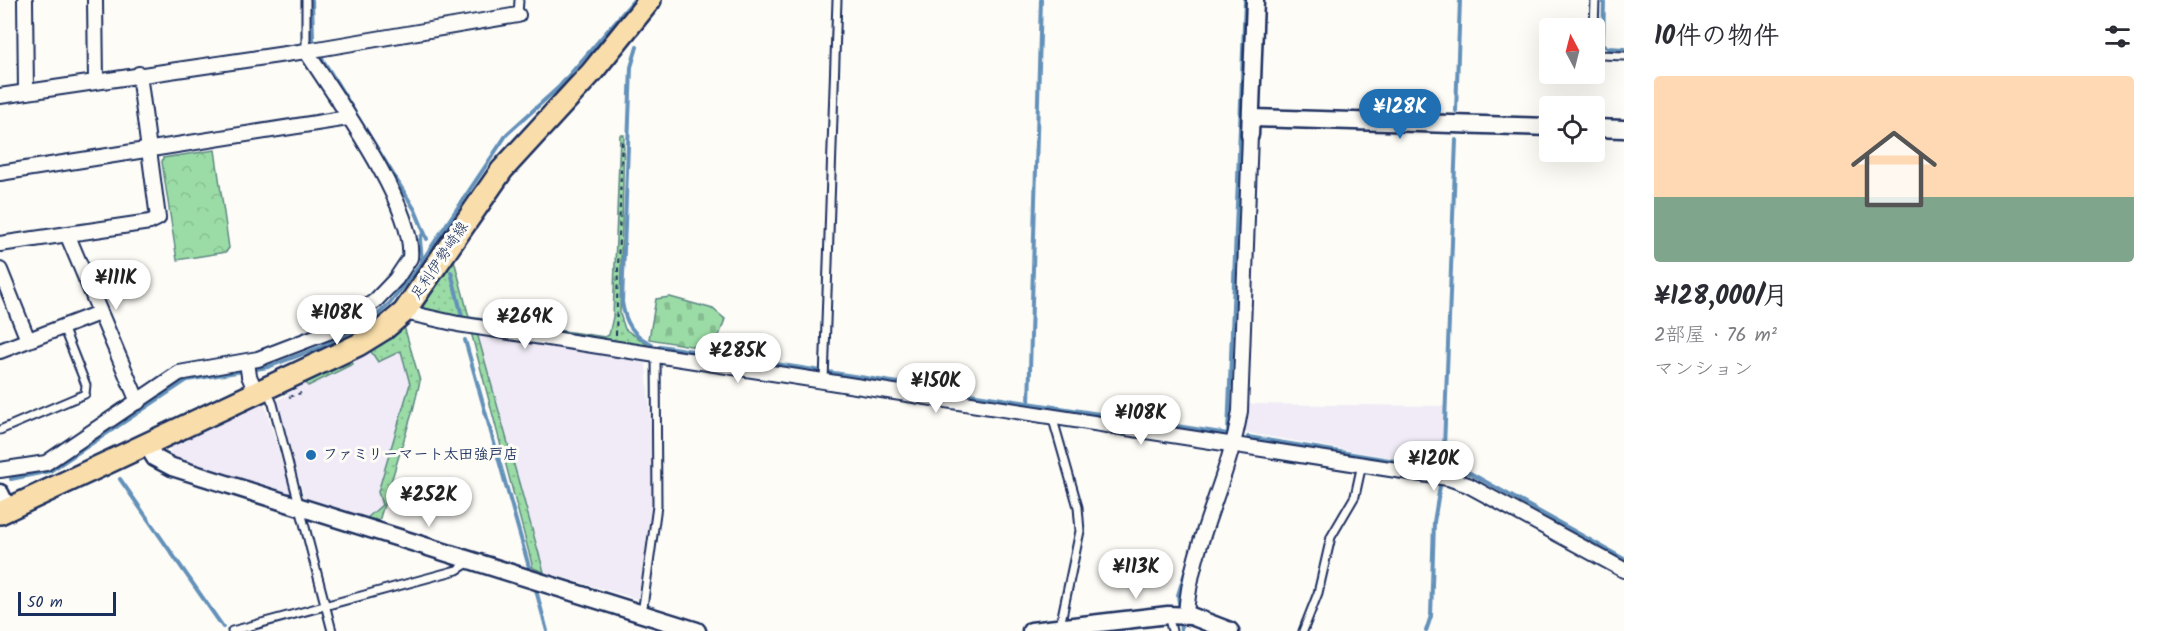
<!DOCTYPE html>
<html lang="ja">
<meta charset="utf-8">
<style>
body{margin:0;font-family:Kalam,"Klee One",sans-serif;background:#f7f7f7;color:#2b2b33;height:100vh;display:flex;flex-direction:column;font-size:22px;white-space:nowrap}
*{box-sizing:border-box;margin:0}
p{font-size:20px;color:#7c7c81}
.icon{flex:none;width:33px;height:33px;fill:none;stroke:currentColor;stroke-width:2;stroke-linecap:round;stroke-linejoin:round}
.map{position:relative;flex:1;overflow:hidden}
.side{display:flex;flex-direction:column;background:#fff;width:540px}
.side>*{flex:none}
.needle{width:39px;rotate:353deg}
.tools{position:absolute;left:1539px;top:18px;display:grid;gap:12px}
.tools a{display:grid;place-items:center;width:66px;height:66px;border-radius:6px;background:#fff;box-shadow:0 6px 24px #0002;font-size:30px}
.scale{position:absolute;left:18px;bottom:15px;width:98px;box-sizing:border-box;padding-left:6px;border:3px solid #1b2f5e;border-top:0;font-size:16px;line-height:21px;white-space:nowrap;color:#1b2f5e;-webkit-text-stroke:4px #fdfcf7;paint-order:stroke}
.price{position:absolute;translate:-50% -51px;padding:0 14px;border-radius:21px;background:#fff;color:#222;font-size:20px;line-height:39px;filter:drop-shadow(0 2px 3px #0008)}
.price::after{content:'';position:absolute;left:50%;top:36px;width:18px;height:14px;margin-left:-9px;background:inherit;clip-path:polygon(0 0,100% 0,50% 100%)}
.price.active{background:#1f6fb2;color:#fff}
ul{padding:0;list-style:none}
li{display:grid;align-content:center;gap:12px;height:318px;padding:0 30px}
li+li{border-top:2px solid #e1e1e2}
li span{display:grid;place-items:center;height:186px;border-radius:6px;color:#555}
li>.icon{margin-inline-start:auto}
span .icon{width:108px;height:108px;fill:#fffc;stroke-width:1}
li b{font-size:26px}
h2{display:flex;justify-content:space-between;align-items:center;height:72px;padding:0 30px;font-size:26px}
main{display:flex;flex:1;min-height:0}
.map>svg:first-child{display:block}
.built{fill:#f0ebf6}
.grass{fill:url(#grass-dots);stroke:#5b8682;stroke-width:1.5}
.forest{fill:url(#forest-crowns);stroke:#5b8682;stroke-width:1.5}
.cemetery{fill:url(#cemetery-stones);stroke:#5b8682;stroke-width:1.5}
.lines{fill:none;stroke-linecap:round;stroke-linejoin:round}
.stream{stroke:#6491b9;stroke-width:4}
.service-casing{stroke:#1b2f5e;stroke-width:11}
.minor-casing{stroke:#1b2f5e;stroke-width:18}
.tertiary-casing{stroke:#1b2f5e;stroke-width:21}
.primary-casing{stroke:#1b2f5e;stroke-width:26}
.path{stroke:#1b2f5e;stroke-width:2;stroke-dasharray:4.5 4.5;stroke-linecap:butt}
.service{stroke:#fdfcf7;stroke-width:7}
.minor{stroke:#fdfcf7;stroke-width:14}
.tertiary{stroke:#fdfcf7;stroke-width:16}
.primary{stroke:#f9deab;stroke-width:21}
.poi-dot{fill:#1f6fb2;stroke:#fdfcf7;stroke-width:2}
.labels{text-anchor:middle;dominant-baseline:central;stroke-width:6;stroke-linejoin:round;paint-order:stroke}
.street-label{font-size:15px;fill:#1b2f5e;stroke:#fdfcf7}
.poi-label{font-size:15px;font-weight:bold;fill:#1b2f5e;stroke:#fdfcf7;text-anchor:start}
</style>
<main>
<div class="map">
<svg width="1624" height="631" viewBox="0 0 1624 631">
<defs>
<pattern id="grass-dots" width="8" height="8" patternUnits="userSpaceOnUse" patternTransform="scale(1.5)"><rect width="8" height="8" fill="#9bdca6"/><path d="M2 2h.1M6 6h.1" fill="none" stroke="#85bd91" stroke-width="1.8" stroke-linecap="round"/></pattern>
<pattern id="forest-crowns" width="20" height="18" patternUnits="userSpaceOnUse" patternTransform="scale(1.5)"><rect width="20" height="18" fill="#9bdca6"/><path d="M2 6a3 3 0 1 1 6 0M12 15a3 3 0 1 1 6 0" fill="none" stroke="#85bd91"/></pattern>
<pattern id="cemetery-stones" width="16" height="16" patternUnits="userSpaceOnUse" patternTransform="scale(1.5)"><rect width="16" height="16" fill="#9bdca6"/><path d="M2 7V4a2 2 0 0 1 4 0v3zM10 15v-3a2 2 0 0 1 4 0v3z" fill="#85bd91"/></pattern>
</defs>
<rect width="100%" height="100%" fill="#fdfcf7"/>
<filter id="ink" filterUnits="userSpaceOnUse"><feTurbulence type="fractalNoise" baseFrequency=".0167" numOctaves="2"/><feDisplacementMap in="SourceGraphic" scale="12" xChannelSelector="R" yChannelSelector="G"/><feConvolveMatrix kernelMatrix="1 2 1 2 8 2 1 2 1" color-interpolation-filters="sRGB"/></filter>
<g filter="url(#ink)">
<g class="built">
<polygon points="404,326 420,381 413,410 379,521 305,500 277,400 288,395 286,388 304,379 308,386 350,357"/>
<polygon points="477,333 646,363 652,446 652,503 638,599 544,572"/>
<polygon points="263,399 293,498 176,462 170,454 169,445"/>
<polygon points="1245,404 1444,406 1441,466 1243,432"/>
</g>
<g class="grass">
<polygon points="620,135 624,135 620,314 625,329 648,345 648,348 414,312 454,260 469,317 605,337 609,335 613,317"/>
<polygon points="400,325 404,326 420,381 413,410 379,521 367,518 382,505 378,492 410,384 401,351 378,362 368,347"/>
<polygon points="471,332 477,333 544,572 533,568"/>
<polygon points="350,357 353,364 308,386 304,379"/>
</g>
<polygon class="forest" points="215,150 229,248 226,252 177,260 162,162 163,158"/>
<polygon class="cemetery" points="670,297 713,309 725,319 714,350 649,339 656,299"/>
<g class="lines">
<g class="stream">
<polyline points="312,0 313,39 321,57 415,210 427,239"/>
<polyline points="1604,0 1603,45 1608,48 1624,49"/>
<path d="M637 47 631 67 622 302C625 322 633 336 652 344"/>
<polyline points="1456,111 1460,0"/>
<polyline points="422,261 420,240 423,233"/>
<polyline points="451,272 462,316"/>
<polyline points="465,340 529,567"/>
<polyline points="660,346 1228,434 1245,0"/>
<polyline points="1029,403 1041,0"/>
<polyline points="1248,437 1470,473 1624,559"/>
<polyline points="1443,473 1456,140"/>
<polyline points="11,479 50,471 187,380 268,367 321,347 371,321 390,303 416,270 507,134 559,87 634,0"/>
<polyline points="120,479 223,627"/>
<polyline points="536,590 547,631"/>
<polyline points="1180,611 1178,595 1187,566"/>
<polyline points="1180,619 1181,631"/>
<polyline points="1426,631 1431,616 1434,522 1441,480"/>
</g>
<defs>
<g id="service">
<polyline points="306,0 306,51"/>
<polyline points="518,15 519,0"/>
<polyline points="1594,28 1595,0"/>
<polyline points="1594,51 1602,55 1624,56"/>
<polyline points="824,381 837,0"/>
<polyline points="267,390 273,404 332,631"/>
<polyline points="1052,416 1078,507 1080,531 1060,626"/>
<polyline points="0,430 85,394 86,385 63,327"/>
<polyline points="642,614 657,506 656,355"/>
<polyline points="1168,615 1172,631"/>
<polyline points="232,631 457,570 471,561"/>
<polyline points="1303,631 1318,593 1331,537 1355,496 1362,464"/>
</g>
<g id="minor">
<polyline points="25,0 26,92"/>
<polyline points="95,0 96,81"/>
<polyline points="0,96 306,51 518,15"/>
<polyline points="0,173 348,118"/>
<polyline points="67,234 138,402"/>
<polyline points="0,244 150,222 158,218 139,74"/>
<polyline points="0,270 28,340"/>
<polyline points="404,312 458,324 656,355 1448,478 1468,485 1624,570"/>
<polyline points="0,351 99,313"/>
<polyline points="247,362 249,376 256,392"/>
<path d="M0 470 46 463 179 373 258 359 336 329 375 301 396 279 410 258C416 208 335 96 306 51"/>
<path d="M1186 615C1190 545 1229 481 1240 411L1250 135"/>
</g>
<g id="tertiary">
<polyline points="1252,118 1550,127"/>
<polyline points="1594,128 1624,129"/>
<polyline points="1250,135 1255,0"/>
<polyline points="147,445 155,458 172,467 697,631"/>
<polyline points="0,493 8,509"/>
<polyline points="1031,631 1168,615 1191,616 1230,631"/>
</g>
<polyline id="primary" points="0,513 358,345 384,329 404,312 502,170 592,72 650,0"/>
</defs>
<use href="#service" class="service-casing"/>
<use href="#minor" class="minor-casing"/>
<use href="#tertiary" class="tertiary-casing"/>
<use href="#primary" class="primary-casing"/>
<g class="path">
<polyline points="616,335 622,137"/>
<polyline points="289,397 301,393"/>
</g>
<use href="#service" class="service"/>
<use href="#minor" class="minor"/>
<use href="#tertiary" class="tertiary"/>
<use href="#primary" class="primary"/>
</g>
</g>
<circle class="poi-dot" cx="311" cy="455" r="6"/>
<g class="labels">
<g class="street-label">
<text transform="translate(440 261) rotate(-56)">足利伊勢崎線</text>
</g>
<g class="poi-label">
<text x="323" y="455">ファミリーマート太田強戸店</text>
</g>
</g>
</svg>
<div class="tools">
<a><svg class="needle" viewBox="-14 -14 28 28"><path d="M0-13l5 13h-10z" fill="#e53935"/><path d="M0 13l5-13h-10z" fill="#7c7c81"/></svg></a>
<a><svg class="icon" aria-label="locate" viewBox="0 0 24 24"><circle cx="12" cy="12" r="6"/><path d="M12 2v4M12 18v4M2 12h4M18 12h4"/></svg></a>
</div>
<div class="scale">50 m</div>
<b class="price active" style="left:1400px;top:140px">¥128K</b>
<b class="price" style="left:116px;top:311px">¥111K</b>
<b class="price" style="left:337px;top:346px">¥108K</b>
<b class="price" style="left:525px;top:350px">¥269K</b>
<b class="price" style="left:738px;top:384px">¥285K</b>
<b class="price" style="left:936px;top:414px">¥150K</b>
<b class="price" style="left:1141px;top:446px">¥108K</b>
<b class="price" style="left:1434px;top:492px">¥120K</b>
<b class="price" style="left:429px;top:528px">¥252K</b>
<b class="price" style="left:1136px;top:600px">¥113K</b>
</div>
<section class="side">
<h2>10件の物件<svg class="icon" aria-label="filters" viewBox="0 0 24 24"><path d="M4 7h16M4 17h16"/><circle cx="9" cy="7" r="2"/><circle cx="15" cy="17" r="2"/></svg></h2>
<ul>
<li><span style="background:linear-gradient(#ffd9b3 65%,#7fa58c 0)"><svg class="icon" aria-label="home" viewBox="0 0 24 24"><path d="M3 11l9-7 9 7M6 9v11h12V9"/></svg></span><div><b>¥128,000/月</b><p>2部屋 · 76 m²</p><p>マンション</p></div></li>
</ul>
</section>
</main>
